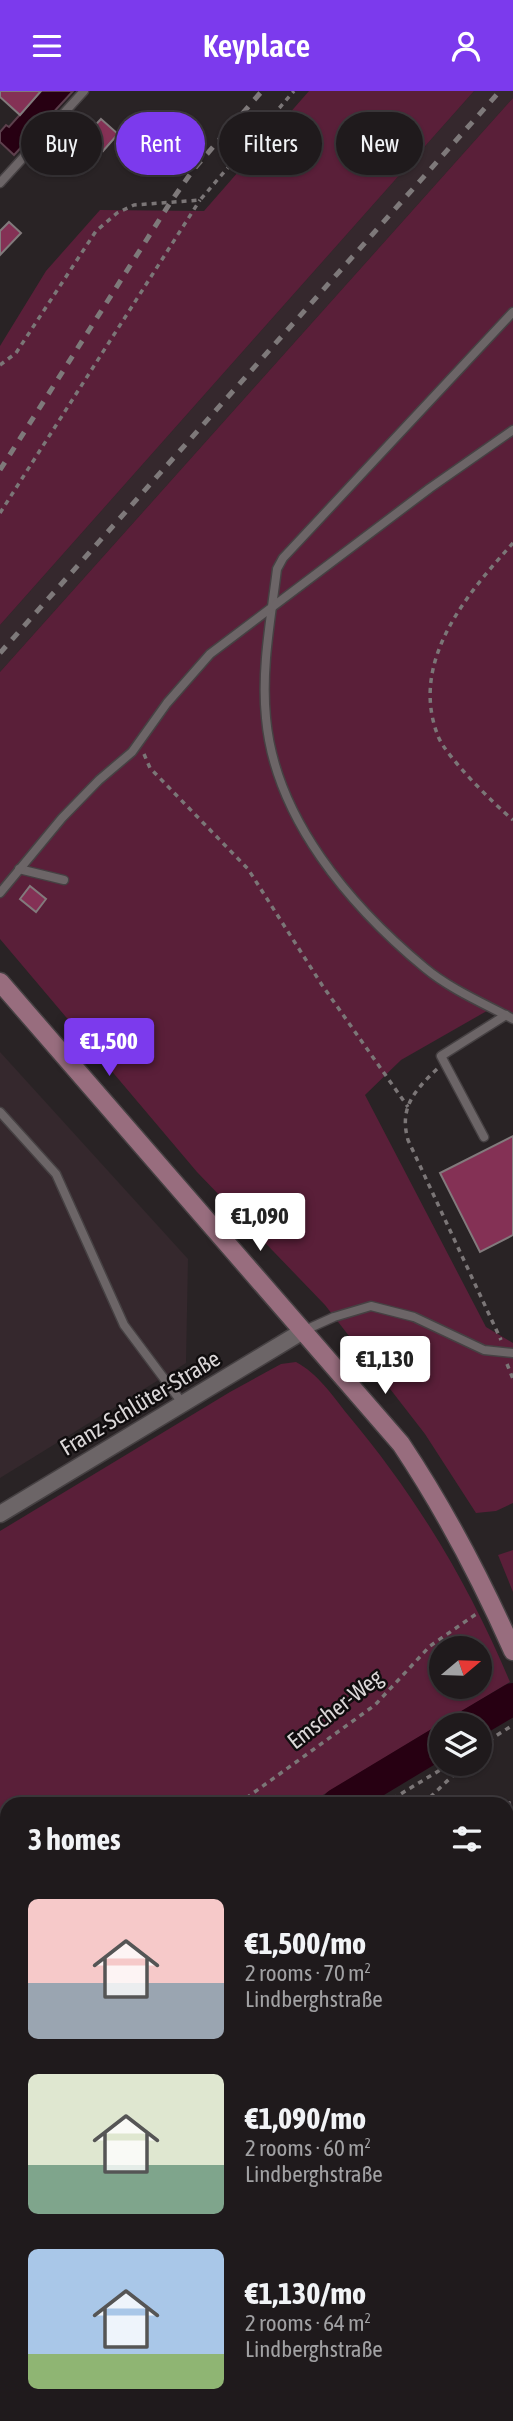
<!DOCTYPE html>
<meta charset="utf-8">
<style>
body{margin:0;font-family:"Asap Condensed",sans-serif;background:#272325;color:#f1f3f6;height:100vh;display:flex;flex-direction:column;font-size:26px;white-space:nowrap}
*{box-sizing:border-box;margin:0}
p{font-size:23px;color:#a1a1a3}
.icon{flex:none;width:38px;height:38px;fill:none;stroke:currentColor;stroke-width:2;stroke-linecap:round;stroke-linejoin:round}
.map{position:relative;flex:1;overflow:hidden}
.sheet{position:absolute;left:0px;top:1706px;width:514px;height:625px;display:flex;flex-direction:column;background:#1f1a1c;border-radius:21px 21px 0 0;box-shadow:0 2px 5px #0004,0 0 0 2px #3c383b}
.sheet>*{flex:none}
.top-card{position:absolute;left:21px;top:21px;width:472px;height:63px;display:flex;gap:14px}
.needle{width:46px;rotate:71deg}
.controls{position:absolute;left:429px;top:1545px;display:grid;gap:14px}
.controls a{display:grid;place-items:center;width:63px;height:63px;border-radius:50%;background:#1f1a1c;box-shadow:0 2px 5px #0004,0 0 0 2px #3c383b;font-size:35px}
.price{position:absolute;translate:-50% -60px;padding:0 16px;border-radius:7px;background:#fff;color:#222;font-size:23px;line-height:46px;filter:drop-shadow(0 2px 4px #0008)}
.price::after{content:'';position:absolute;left:50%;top:42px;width:21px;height:16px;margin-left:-10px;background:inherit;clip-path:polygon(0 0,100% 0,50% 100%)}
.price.on{background:#7c3aed;color:#fff}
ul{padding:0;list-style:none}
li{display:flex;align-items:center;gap:21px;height:175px;padding:0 28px}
li span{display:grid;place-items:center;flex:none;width:196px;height:140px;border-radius:10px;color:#555}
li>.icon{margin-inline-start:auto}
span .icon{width:84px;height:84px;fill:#fffc;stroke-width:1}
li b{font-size:30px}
h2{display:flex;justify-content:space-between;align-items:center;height:84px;padding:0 28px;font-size:30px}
.chip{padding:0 24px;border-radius:32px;background:#1f1a1c;box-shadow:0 2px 5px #0004,0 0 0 2px #3c383b;font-size:24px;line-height:63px}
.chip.on{background:#7c3aed;color:#fff}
header{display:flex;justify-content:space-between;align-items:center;height:91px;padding:0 28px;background:#7c3aed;color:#fff;font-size:32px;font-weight:600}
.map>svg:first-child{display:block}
.built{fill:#35282d}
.green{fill:#5a1f39;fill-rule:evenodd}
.water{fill:#270012;stroke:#5d404d;stroke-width:2}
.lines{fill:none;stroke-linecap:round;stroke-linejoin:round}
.river{stroke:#270012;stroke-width:32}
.building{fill:#843155;stroke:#827a7c;stroke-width:2}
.service-casing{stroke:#464143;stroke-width:11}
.minor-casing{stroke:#464143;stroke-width:19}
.secondary-casing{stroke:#464143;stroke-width:21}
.path{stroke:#7b7677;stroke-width:3.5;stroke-dasharray:5 5;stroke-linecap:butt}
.service{stroke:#6c6567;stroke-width:8}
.minor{stroke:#6c6567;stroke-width:16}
.secondary{stroke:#986d7e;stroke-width:18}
.rail{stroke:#7e797a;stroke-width:5;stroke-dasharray:9 9;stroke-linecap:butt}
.labels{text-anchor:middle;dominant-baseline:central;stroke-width:5;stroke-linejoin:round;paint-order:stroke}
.street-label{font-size:23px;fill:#dbd7d8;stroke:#100d0e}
</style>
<header><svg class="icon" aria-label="menu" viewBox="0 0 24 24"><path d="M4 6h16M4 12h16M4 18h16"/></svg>Keyplace<svg class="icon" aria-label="person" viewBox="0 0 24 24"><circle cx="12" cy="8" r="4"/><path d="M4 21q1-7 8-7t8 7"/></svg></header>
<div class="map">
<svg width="513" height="2330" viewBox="0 0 513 2330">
<rect width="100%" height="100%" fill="#292325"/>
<g class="built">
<polygon points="474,0 513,0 513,7 0,581 0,534"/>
<polygon points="0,961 188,1168 186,1272 0,1387"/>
</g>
<g class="green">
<polygon points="309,0 474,0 0,534 0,255 46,180 100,119 204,120"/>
<polygon points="513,7 513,928 492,917 401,969 365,1004 486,1236 513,1252 513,1412 496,1420 476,1422 425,1343 325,1214 197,1081 0,848 0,581"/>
<path d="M296 1271C317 1282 333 1305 348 1324 416 1405 469 1493 510 1591L308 1713H7V1908L0 1913V1440L230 1301 281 1273ZM441 1558H480V1596H441Z"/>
<polygon points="513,1459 513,1501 498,1464"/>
</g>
<polygon class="water" points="41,0 73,0 14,64 0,51 0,41 6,34 9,36"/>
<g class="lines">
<g class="river">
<polyline points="469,1634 513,1608"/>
<polyline points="338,1713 441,1651"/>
<polyline points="0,1928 7,1924"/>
</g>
</g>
<g class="building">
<polygon points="0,0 41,0 20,24 0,6"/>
<polygon points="101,28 118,43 103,60 86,44"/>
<polygon points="9,131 21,142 0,164 0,140"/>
<polygon points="30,795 46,808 36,821 20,808"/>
<polygon points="513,1045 513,1144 480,1161 440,1082"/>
</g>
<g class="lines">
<defs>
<g id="service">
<polyline points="0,92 84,0"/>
<path d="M513 221 283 467 277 478C271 527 261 577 266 627 275 727 350 815 425 877 450 898 485 913 513 928"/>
<polyline points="19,778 64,789"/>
<polyline points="0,802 62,727 99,689 132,661 167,612 210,563 430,397 513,339"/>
<polyline points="0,1021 56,1083 124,1234 183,1313"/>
<polyline points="484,1046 441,965 506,924"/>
<polyline points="303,1240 334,1226 371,1215 414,1226 484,1259 513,1262"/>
<polyline points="508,1912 513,1911"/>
<polyline points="508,2016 513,2025"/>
<polyline points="0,2165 7,2166"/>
<polyline points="508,2182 513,2180"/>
<polyline points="0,2273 7,2269"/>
<polyline points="121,2324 125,2330"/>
<polyline points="460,2324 464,2330"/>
<polyline points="68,2330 77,2324"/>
<polyline points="209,2330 218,2324"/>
</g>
<polyline id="minor" points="0,1423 303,1240"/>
<path id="secondary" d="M0 891 401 1353C445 1419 481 1488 513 1560"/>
</defs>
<use href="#service" class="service-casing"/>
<use href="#minor" class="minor-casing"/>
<use href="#secondary" class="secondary-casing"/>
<g class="path">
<polyline points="0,274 16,262 96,140 117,122 134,114 200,109 294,0"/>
<polyline points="0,422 200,109"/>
<path d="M513 452C466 504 409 571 438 645 446 666 495 714 513 729"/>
<polyline points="144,663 150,677 248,778 322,894 408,1016"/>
<path d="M437 978C414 1000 399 1017 408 1049L501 1249"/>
<polyline points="507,1273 513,1288"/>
<polyline points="480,1655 513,1634"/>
<polyline points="238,1713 375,1614 430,1555 479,1521"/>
<polyline points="384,1713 450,1673"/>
<polyline points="423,1713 465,1673"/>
<polyline points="506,1713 513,1711"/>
<polyline points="0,1869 7,1865"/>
<polyline points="0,1954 7,1949"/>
<polyline points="0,1999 7,1995"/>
</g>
<use href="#service" class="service"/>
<use href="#minor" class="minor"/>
<use href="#secondary" class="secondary"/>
<g class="rail">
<polyline points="0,379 170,112 193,79 262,0"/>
<polyline points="0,562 500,0"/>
</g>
</g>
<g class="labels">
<g class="street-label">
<text transform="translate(140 1312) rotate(-31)">Franz-Schlüter-Straße</text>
<text transform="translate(335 1618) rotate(-38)">Emscher-Weg</text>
</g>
</g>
</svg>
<div class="controls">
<a><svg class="needle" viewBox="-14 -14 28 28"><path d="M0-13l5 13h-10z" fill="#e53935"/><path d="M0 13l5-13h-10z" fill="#a1a1a3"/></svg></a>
<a><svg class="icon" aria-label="layers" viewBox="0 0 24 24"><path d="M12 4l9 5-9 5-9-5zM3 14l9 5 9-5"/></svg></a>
</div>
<b class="price on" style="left:109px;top:987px">€1,500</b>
<b class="price" style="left:260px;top:1162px">€1,090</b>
<b class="price" style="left:385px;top:1305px">€1,130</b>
<div class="top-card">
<a class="chip">Buy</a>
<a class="chip on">Rent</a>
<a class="chip">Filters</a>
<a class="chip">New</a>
</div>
<section class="sheet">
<h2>3 homes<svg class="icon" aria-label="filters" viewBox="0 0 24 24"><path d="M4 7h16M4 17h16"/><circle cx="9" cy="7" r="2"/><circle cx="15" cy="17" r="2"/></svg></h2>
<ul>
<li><span style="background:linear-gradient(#f6c9c9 60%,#9aa5b1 0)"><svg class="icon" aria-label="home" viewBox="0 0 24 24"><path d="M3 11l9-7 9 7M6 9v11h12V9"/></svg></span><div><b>€1,500/mo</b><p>2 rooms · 70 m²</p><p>Lindberghstraße</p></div></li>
<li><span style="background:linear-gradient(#dfe7d0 65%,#7fa58c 0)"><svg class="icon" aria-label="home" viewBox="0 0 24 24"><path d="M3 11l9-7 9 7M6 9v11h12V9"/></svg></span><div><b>€1,090/mo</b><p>2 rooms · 60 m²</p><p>Lindberghstraße</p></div></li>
<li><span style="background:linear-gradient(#a9c7e8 75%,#8fb573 0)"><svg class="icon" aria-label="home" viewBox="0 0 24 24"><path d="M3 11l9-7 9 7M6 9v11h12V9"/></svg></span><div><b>€1,130/mo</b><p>2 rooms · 64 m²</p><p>Lindberghstraße</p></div></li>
</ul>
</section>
</div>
